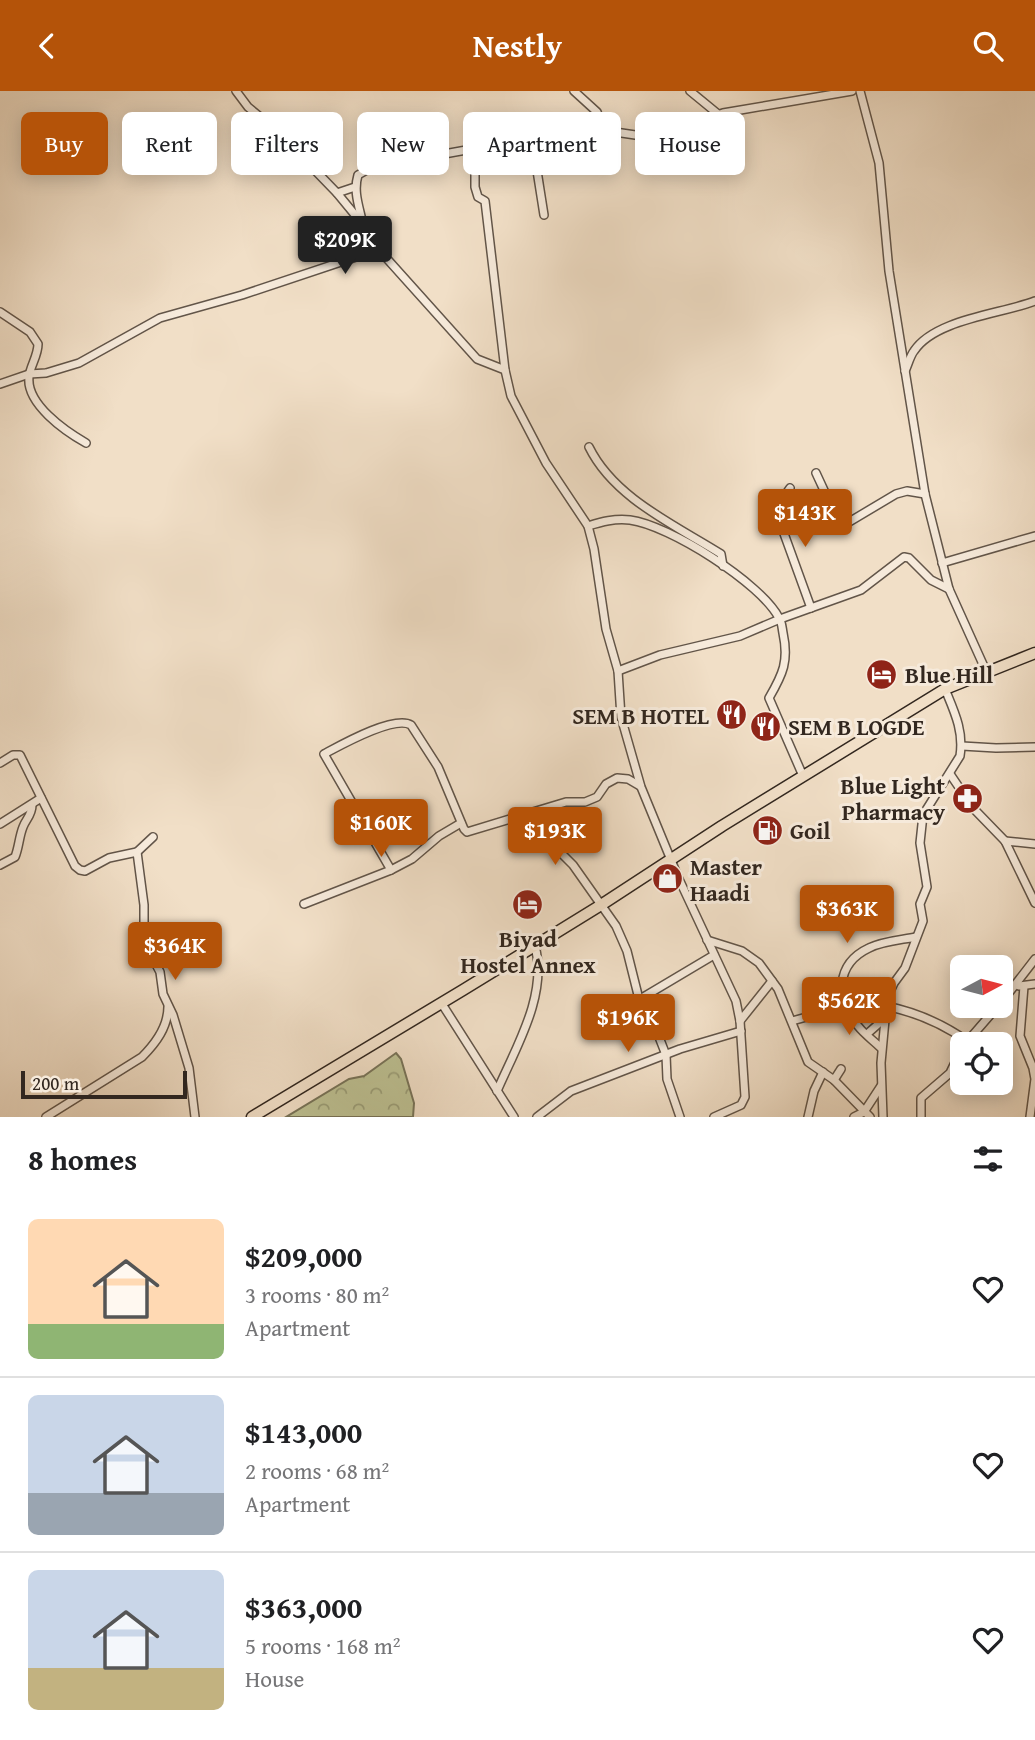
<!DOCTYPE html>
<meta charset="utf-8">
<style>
body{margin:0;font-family:"Gentium Book Plus",serif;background:#f6f6f6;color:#202124;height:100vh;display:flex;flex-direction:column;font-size:26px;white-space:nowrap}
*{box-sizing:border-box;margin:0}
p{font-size:23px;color:#757577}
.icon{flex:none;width:38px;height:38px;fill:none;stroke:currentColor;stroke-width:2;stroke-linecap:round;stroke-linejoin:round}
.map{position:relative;height:1026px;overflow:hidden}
.drawer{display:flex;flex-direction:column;background:#fff;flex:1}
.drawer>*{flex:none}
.guide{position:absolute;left:21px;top:21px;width:994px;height:63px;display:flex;gap:14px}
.needle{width:46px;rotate:83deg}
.buttons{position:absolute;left:950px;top:864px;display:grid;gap:14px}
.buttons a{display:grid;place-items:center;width:63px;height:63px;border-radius:10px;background:#fff;box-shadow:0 4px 18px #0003;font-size:35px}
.scale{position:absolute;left:21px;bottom:18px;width:166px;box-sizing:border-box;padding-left:7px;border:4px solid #32271f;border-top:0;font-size:19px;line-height:24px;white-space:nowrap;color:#32271f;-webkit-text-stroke:5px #f6eadb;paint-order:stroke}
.price{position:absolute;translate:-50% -60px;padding:0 16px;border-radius:7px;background:#b45309;color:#fff;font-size:23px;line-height:46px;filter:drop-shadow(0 2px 4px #0008)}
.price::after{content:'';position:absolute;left:50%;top:42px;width:21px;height:16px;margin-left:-10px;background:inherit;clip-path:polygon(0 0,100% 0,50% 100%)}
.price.current{background:#222;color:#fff}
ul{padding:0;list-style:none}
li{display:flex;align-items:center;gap:21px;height:175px;padding:0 28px}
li+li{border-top:2px solid #e0e0e0}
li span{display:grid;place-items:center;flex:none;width:196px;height:140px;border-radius:10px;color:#555}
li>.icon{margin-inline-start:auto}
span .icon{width:84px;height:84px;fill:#fffc;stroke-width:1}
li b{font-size:30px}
h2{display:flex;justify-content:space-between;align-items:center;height:84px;padding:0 28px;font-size:30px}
.tag{padding:0 24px;border-radius:10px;background:#fff;box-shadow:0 4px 18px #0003;font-size:24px;line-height:63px}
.tag.current{background:#b45309;color:#fff}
header{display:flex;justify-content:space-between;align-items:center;height:91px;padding:0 28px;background:#b45309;color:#fff;font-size:32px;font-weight:700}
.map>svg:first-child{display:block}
.forest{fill:url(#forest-crowns);stroke:#787459;stroke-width:2}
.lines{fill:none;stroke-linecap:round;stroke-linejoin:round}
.minor-casing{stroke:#625549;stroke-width:10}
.highway-casing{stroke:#32271f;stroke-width:13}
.minor{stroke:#f6eadb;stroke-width:7}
.highway{stroke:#f1dfc7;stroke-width:10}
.labels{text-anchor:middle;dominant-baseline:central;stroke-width:6;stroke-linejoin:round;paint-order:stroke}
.poi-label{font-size:23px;font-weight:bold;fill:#32271f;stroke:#f6eadb;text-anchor:start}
</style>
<header><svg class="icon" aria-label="back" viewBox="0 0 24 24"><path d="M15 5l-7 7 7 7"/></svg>Nestly<svg class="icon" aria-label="search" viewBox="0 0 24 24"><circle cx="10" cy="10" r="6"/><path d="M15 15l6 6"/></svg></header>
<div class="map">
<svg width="1035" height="1026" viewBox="0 0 1035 1026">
<defs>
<pattern id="forest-crowns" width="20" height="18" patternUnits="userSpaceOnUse" patternTransform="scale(1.75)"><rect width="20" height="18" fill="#bdc193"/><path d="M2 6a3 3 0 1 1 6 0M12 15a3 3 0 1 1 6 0" fill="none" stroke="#9a9d77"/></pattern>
</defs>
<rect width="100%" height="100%" fill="#f1dfc7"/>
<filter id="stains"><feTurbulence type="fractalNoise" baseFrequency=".00286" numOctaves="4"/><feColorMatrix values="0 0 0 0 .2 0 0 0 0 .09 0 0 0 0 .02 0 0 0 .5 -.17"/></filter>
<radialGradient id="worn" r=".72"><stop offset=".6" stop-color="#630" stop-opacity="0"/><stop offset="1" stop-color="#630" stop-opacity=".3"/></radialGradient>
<polygon class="forest" points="396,962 401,968 414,1012 413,1026 286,1026 349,988 364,985"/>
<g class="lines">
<defs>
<g id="minor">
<polyline points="236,0 248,16 276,39 337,102 365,136 380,160 477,268 505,279 511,305 546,372 588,435 594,458 606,538 618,580 621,626 641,696 678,786 736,910 740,930 745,1006 741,1014 714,1026"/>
<polyline points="574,0 597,21 604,41"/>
<polyline points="690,0 718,23"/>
<polyline points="860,0 879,72 889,180 925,403 949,498 986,580"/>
<polyline points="532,48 544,124"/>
<polyline points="467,59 475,78 475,96 478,106 485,110 505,279"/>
<polyline points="337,102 355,96"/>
<path d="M0 221 30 241 38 253C38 265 30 275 29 286 26 313 65 340 86 352"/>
<path d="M905 280C908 274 910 265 914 260 935 228 1002 223 1035 210"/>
<path d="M0 293 29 283 46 282 79 272 160 227 242 204 362 164C371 133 350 111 358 84L372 76 588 37 642 45 673 39 723 22 852 0"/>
<path d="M589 356C614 407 675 434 721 463L723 475"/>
<polyline points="816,382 840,434 844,434 896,403 907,400 925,403"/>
<polyline points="790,397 781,410 778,426 811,517"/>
<path d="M588 435C601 431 615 427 630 429 669 434 761 492 779 527 782 531 782 537 783 542 789 570 783 583 769 607L803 685"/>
<polyline points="942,472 1035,445"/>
<polyline points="618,580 660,564 740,545 780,528 861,499 904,466 909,467 931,489 949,498"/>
<polyline points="962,655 996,657 1035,656"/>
<polyline points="0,672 13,664 20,664 75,775 80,779 85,780 109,767 137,761 153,746"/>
<polyline points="950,683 973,717 1005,750 1035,812"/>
<polyline points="532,722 553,754 573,774 616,835 627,860 639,908"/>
<polyline points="0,733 41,707"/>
<polyline points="1005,750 1035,753"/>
<polyline points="137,761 144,814 144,840 150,862 160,881 163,903 173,924 189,977 195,1026"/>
<path d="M0 774 15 766C19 756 19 746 23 736 26 728 32 724 32 714"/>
<path d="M391 779 324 663C341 654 394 624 411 634L438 676 464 738 467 741 566 711H585L597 706 606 693 617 687 628 688 640 695"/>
<polyline points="304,813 391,779 412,768 439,745 461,732"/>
<polyline points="707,849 742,860 759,872 778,898 808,971 834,989 870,1026"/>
<polyline points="1019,895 1035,893"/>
<polyline points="1024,895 1020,945 1033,977 1035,988 1030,1026"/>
<polyline points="636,910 642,927 659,946 666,964 667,988 680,1026"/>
<polyline points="1001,912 1035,868"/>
<polyline points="442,913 514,1026"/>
<path d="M886 915C915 921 943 933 967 950"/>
<polyline points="740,930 772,890"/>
<polyline points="792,930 846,915"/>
<polyline points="588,939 714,864"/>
<polyline points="867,943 884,928"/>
<polyline points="965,953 998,915"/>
<path d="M881 957C874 950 864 943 858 935 835 909 835 873 869 857 883 850 901 849 916 846"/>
<polyline points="834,989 841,978"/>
<path d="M497 1000C516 956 548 904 535 855"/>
<path d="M46 1026 142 966C156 952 168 936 168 916"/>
<polyline points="537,1026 571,1000 680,958 741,940"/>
<polyline points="808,1026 814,1000 823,981"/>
<polyline points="854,1026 864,1021 881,995"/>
<path d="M883 1026 881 972 887 907 894 892 905 877 923 830 920 813 927 796 920 752 923 724 960 665C964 640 954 620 945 598"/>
<polyline points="921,1026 921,1007 950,982 962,957"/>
</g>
<polyline id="highway" points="252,1026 463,899 601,814 722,735 945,598 1035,562"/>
</defs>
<use href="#minor" class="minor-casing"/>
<use href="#highway" class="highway-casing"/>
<use href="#minor" class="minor"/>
<use href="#highway" class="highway"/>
</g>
<defs>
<symbol id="hotel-disc" viewBox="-11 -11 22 22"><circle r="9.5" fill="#8f2418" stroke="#f6eadb"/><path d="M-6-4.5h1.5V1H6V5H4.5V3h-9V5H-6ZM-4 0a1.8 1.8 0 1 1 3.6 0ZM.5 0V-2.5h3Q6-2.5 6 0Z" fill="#fff"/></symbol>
<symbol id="restaurant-disc" viewBox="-11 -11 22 22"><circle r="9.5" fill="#8f2418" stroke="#f6eadb"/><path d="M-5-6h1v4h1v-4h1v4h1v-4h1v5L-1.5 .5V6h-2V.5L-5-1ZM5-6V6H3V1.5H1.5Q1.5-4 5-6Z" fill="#fff"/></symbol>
<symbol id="pharmacy-disc" viewBox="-11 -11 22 22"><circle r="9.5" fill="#8f2418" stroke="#f6eadb"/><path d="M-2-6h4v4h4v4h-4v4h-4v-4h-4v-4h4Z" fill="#fff"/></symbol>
<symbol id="fuel-disc" viewBox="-11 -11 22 22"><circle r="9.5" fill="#8f2418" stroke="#f6eadb"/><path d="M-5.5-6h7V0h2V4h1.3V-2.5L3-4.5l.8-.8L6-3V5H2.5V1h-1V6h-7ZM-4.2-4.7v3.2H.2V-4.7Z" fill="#fff"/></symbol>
<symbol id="shop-disc" viewBox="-11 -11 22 22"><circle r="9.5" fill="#8f2418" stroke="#f6eadb"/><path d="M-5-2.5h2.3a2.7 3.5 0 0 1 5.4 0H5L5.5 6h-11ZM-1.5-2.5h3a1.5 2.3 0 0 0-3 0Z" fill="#fff"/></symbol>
</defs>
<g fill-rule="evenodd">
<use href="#hotel-disc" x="864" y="566" width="35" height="35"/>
<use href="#restaurant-disc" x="714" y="606" width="35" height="35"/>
<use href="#restaurant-disc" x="748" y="618" width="35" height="35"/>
<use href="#pharmacy-disc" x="950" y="690" width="35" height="35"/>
<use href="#fuel-disc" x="750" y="722" width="35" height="35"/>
<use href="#shop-disc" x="650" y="770" width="35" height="35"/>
<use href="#hotel-disc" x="510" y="796" width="35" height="35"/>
</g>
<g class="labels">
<g class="poi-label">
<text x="905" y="583">Blue Hill</text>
<text x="709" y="624" text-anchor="end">SEM B HOTEL</text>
<text x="788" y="635">SEM B LOGDE</text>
<text x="945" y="694" text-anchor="end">Blue Light<tspan x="945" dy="26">Pharmacy</tspan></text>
<text x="790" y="739">Goil</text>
<text x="690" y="775">Master<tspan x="690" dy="26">Haadi</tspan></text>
<text x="528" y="847" text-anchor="middle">Biyad<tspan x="528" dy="26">Hostel Annex</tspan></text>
</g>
</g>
<rect width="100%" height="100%" filter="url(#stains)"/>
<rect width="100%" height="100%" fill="url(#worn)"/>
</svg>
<div class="buttons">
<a><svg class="needle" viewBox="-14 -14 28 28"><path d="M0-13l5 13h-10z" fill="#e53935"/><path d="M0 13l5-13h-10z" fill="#757577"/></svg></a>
<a><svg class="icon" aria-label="locate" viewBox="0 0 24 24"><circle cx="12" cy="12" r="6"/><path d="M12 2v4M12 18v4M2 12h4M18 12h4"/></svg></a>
</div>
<div class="scale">200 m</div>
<b class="price current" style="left:345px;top:185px">$209K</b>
<b class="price" style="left:805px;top:458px">$143K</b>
<b class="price" style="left:381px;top:768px">$160K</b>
<b class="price" style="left:555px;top:776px">$193K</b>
<b class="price" style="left:847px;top:854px">$363K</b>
<b class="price" style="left:175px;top:891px">$364K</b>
<b class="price" style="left:849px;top:946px">$562K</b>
<b class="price" style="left:628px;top:963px">$196K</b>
<div class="guide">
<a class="tag current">Buy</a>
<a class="tag">Rent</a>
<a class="tag">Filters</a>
<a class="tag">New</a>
<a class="tag">Apartment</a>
<a class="tag">House</a>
</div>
</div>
<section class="drawer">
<h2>8 homes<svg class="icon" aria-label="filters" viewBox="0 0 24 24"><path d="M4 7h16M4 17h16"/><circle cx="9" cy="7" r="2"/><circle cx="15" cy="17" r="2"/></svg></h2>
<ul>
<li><span style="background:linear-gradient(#ffd9b3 75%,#8fb573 0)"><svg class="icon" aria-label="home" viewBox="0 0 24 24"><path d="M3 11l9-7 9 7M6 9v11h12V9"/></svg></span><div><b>$209,000</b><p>3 rooms · 80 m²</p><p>Apartment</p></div><svg class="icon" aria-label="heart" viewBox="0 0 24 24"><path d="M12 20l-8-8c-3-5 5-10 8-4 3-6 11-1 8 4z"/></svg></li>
<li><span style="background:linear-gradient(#c9d6e8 70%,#9aa5b1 0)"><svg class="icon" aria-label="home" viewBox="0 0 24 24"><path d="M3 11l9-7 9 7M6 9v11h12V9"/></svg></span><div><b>$143,000</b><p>2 rooms · 68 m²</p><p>Apartment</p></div><svg class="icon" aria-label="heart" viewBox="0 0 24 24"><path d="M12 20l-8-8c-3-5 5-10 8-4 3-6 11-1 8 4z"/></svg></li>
<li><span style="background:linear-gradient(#c9d6e8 70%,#c2b280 0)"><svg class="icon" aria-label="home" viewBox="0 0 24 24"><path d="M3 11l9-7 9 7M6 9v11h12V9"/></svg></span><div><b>$363,000</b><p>5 rooms · 168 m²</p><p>House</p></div><svg class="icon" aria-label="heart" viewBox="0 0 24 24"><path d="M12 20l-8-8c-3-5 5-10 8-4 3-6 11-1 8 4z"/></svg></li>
</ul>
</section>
